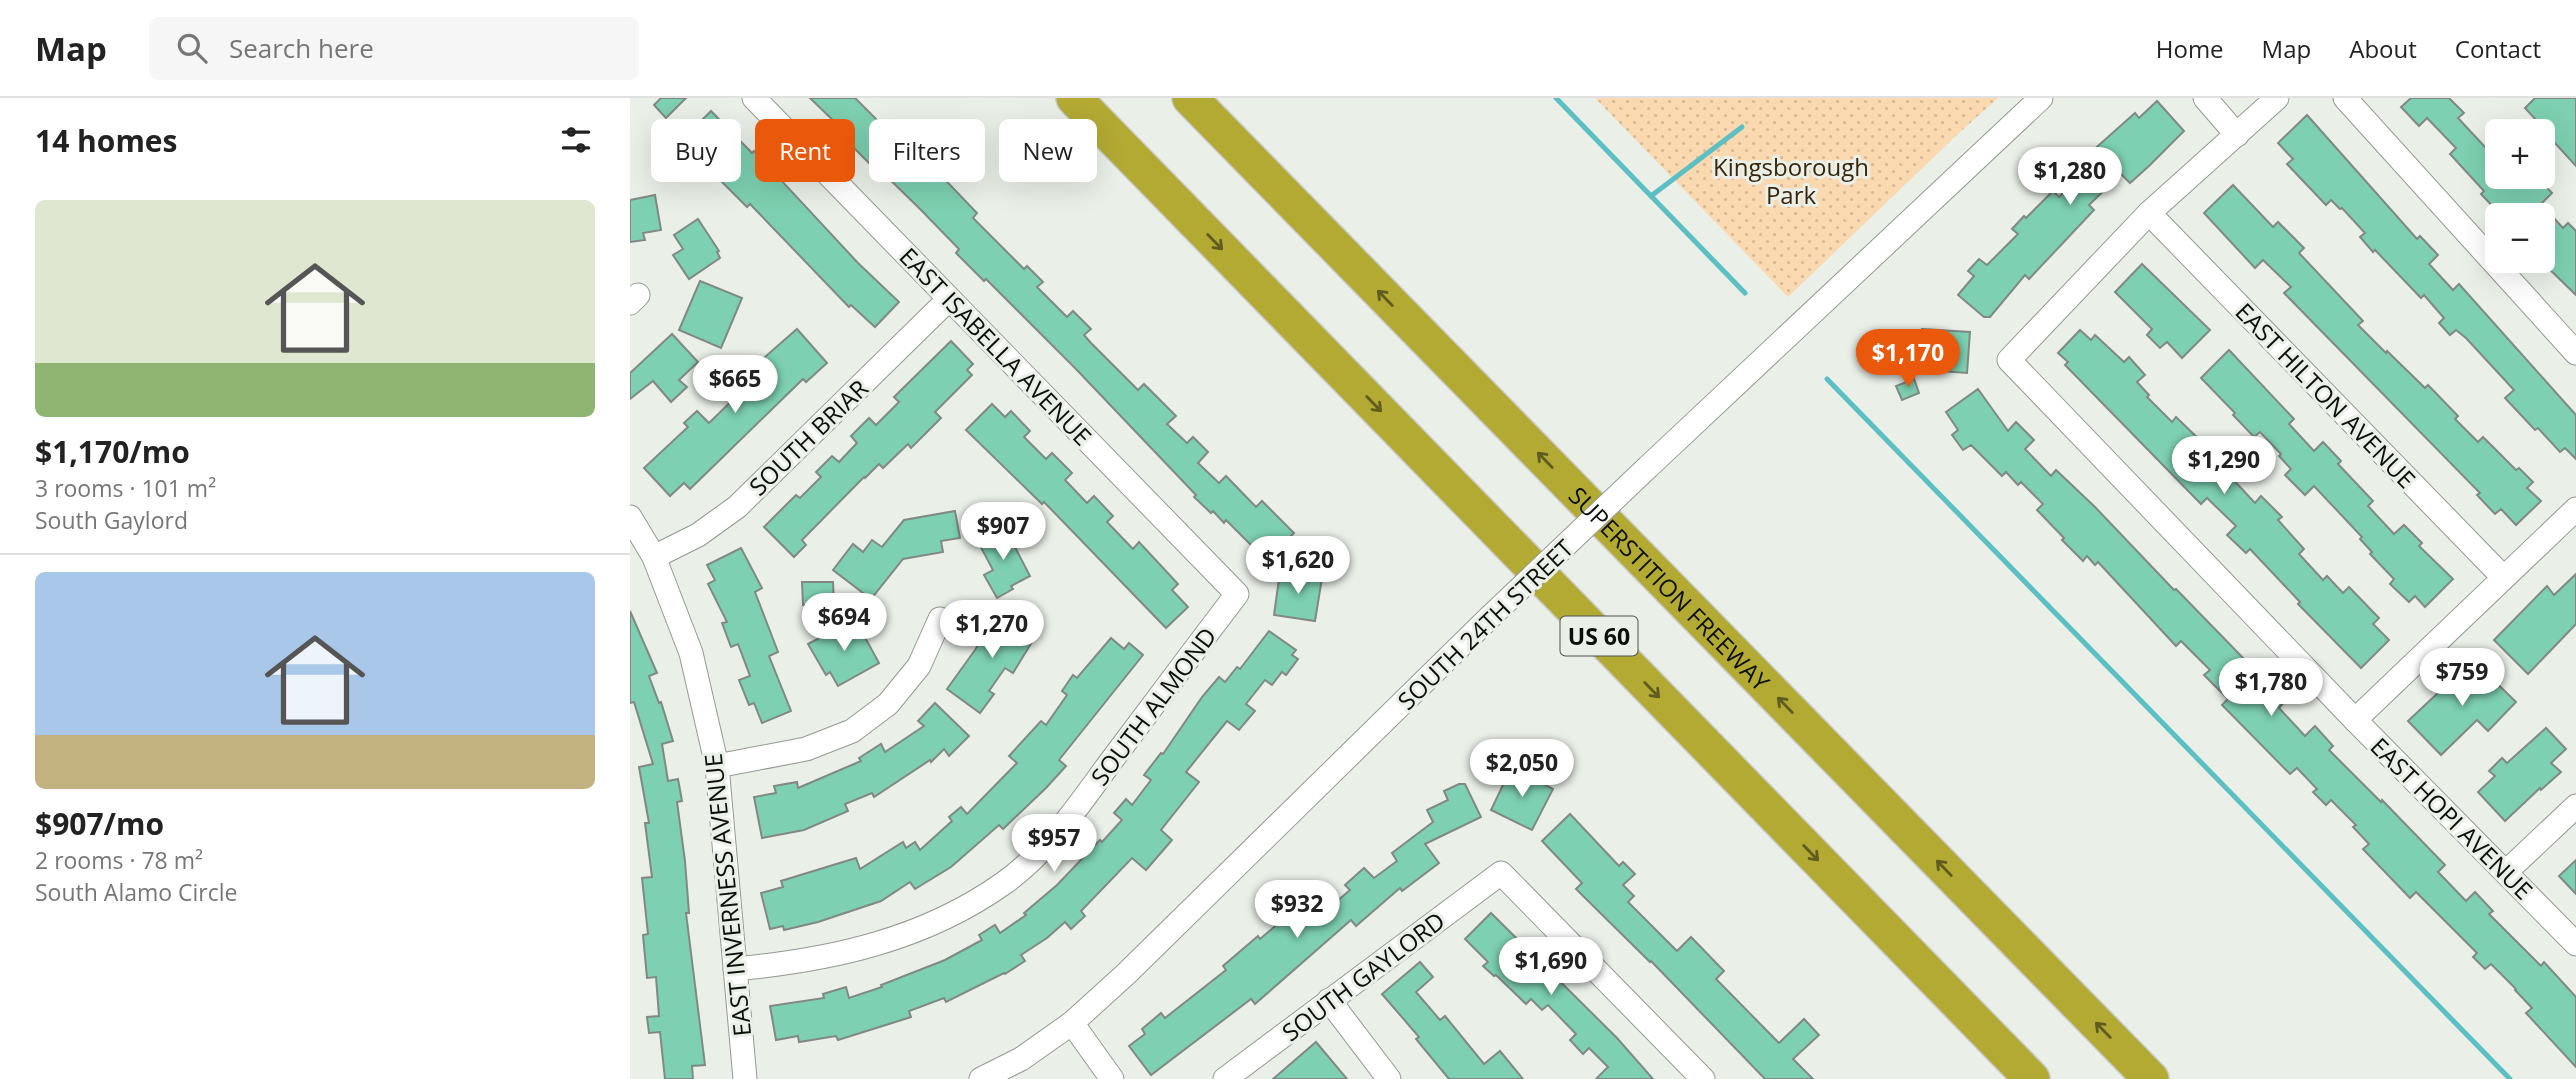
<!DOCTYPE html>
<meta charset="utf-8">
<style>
body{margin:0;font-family:"Open Sans",sans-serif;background:#f6f6f6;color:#222;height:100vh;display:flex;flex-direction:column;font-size:26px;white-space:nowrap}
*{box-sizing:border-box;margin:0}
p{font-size:23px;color:#767676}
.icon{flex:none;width:38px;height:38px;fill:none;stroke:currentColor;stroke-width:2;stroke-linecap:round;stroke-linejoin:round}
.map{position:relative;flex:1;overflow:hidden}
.panel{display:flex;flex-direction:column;background:#fff;width:630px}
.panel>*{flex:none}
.hud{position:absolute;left:21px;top:21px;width:665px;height:63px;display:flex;gap:14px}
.fabs{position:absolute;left:1855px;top:21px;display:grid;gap:14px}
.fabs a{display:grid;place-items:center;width:70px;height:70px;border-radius:10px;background:#fff;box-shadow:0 7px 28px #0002;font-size:35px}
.price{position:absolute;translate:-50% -60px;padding:0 16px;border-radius:24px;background:#fff;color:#222;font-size:23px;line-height:46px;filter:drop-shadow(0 2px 4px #0008)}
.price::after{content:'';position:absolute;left:50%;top:42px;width:21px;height:16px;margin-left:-10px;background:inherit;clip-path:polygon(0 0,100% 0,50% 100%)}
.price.selected{background:#ea580c;color:#fff}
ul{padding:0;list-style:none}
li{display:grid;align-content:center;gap:14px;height:371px;padding:0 35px}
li+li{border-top:2px solid #e0e0e0}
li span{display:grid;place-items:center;height:217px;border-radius:10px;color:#555}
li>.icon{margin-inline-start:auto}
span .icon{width:126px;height:126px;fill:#fffc;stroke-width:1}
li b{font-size:30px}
h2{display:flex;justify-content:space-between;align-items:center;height:84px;padding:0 35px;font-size:30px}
.chip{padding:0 24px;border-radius:10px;background:#fff;box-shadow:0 7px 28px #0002;font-size:24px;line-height:63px}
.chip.selected{background:#ea580c;color:#fff}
header{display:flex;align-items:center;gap:42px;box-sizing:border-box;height:98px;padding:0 35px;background:#fff;border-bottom:2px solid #e0e0e0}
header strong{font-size:33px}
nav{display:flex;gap:38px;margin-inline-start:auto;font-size:24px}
.search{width:490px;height:63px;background:#f6f6f6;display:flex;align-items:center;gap:18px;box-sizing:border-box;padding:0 24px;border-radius:10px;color:#767676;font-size:26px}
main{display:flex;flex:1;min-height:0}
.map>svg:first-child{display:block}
.grass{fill:url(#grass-dots)}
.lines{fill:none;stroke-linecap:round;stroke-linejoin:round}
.stream{stroke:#5bbfc3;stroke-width:5}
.building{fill:#7dd0b1;stroke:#818986;stroke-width:2}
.minor-casing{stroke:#949993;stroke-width:25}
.highway-casing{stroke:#cacaca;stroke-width:38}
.minor{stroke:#fff;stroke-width:23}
.highway{stroke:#b3aa34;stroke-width:35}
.minor-bridge-casing{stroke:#949993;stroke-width:25;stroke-linecap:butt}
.minor-bridge{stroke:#fff;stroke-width:23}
.oneway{stroke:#605c20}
.labels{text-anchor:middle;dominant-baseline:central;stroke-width:6;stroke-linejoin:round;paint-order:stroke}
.shield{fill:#eaefe8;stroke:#4f524e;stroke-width:2}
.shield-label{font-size:23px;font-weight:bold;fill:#0d0f0c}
.park-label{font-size:24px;fill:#39270c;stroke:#eaefe8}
.street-label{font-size:24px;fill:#0d0f0c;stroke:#eaefe8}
</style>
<header>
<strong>Map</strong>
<div class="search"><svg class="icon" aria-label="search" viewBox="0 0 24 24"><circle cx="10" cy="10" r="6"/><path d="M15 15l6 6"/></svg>Search here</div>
<nav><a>Home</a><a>Map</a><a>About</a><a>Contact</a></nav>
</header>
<main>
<section class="panel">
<h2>14 homes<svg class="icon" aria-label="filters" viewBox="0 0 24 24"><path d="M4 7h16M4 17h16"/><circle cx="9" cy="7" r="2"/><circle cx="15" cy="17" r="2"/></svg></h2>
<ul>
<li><span style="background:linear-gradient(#dfe7d0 75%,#8fb573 0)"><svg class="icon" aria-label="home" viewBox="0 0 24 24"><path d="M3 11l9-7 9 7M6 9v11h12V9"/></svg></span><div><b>$1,170/mo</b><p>3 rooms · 101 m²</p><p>South Gaylord</p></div></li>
<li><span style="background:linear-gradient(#a9c7e8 75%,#c2b280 0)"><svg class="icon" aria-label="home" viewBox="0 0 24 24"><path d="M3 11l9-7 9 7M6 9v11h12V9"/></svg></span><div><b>$907/mo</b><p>2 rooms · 78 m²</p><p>South Alamo Circle</p></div></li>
</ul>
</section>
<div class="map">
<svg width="1946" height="981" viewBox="0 0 1946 981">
<defs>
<pattern id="grass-dots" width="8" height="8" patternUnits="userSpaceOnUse" patternTransform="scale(1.75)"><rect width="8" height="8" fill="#fad9b0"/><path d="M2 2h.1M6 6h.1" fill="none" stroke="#d5b996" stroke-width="1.8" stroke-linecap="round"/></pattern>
</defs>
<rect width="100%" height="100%" fill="#eaefe8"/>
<polygon class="grass" points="965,0 1368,0 1330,34 1158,199"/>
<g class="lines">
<g class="stream">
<polyline points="926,0 1115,195"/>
<polyline points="1021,98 1112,29"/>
<polyline points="1197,281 1880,981"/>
</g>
</g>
<g class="building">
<polygon points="31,0 56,0 36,20 24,7"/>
<polygon points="180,0 225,0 272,47 277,42 347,115 343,120 394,171 397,168 413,184 407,189 437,219 443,213 461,231 454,237 461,245 508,292 514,286 546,318 537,326 557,345 563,339 578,354 568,365 589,385 596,378 626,409 632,403 664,435 637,463 596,422 594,425 583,413 581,415 564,399 566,397 445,270 356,181 354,183 326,155 329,151 290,111 244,66 242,68 209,35 213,32"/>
<polygon points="1781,0 1819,0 1834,15 1828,20 1855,49 1859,45 1867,54 1867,79 1907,79 1922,95 1911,106 1933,130 1938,125 1946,133 1946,197 1913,165 1913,117 1884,117 1876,109 1869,115 1851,96 1854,93 1820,56 1826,50 1797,20 1789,28 1771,9"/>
<polygon points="1905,0 1946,0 1946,68 1925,45 1921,49 1913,41 1913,33 1904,31 1904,25 1907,23 1895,10"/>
<polygon points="1527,3 1554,33 1519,68 1500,85 1491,76 1459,107 1464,112 1399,181 1395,177 1360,219 1354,219 1328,197 1344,178 1338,173 1349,161 1357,167 1388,136 1382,131 1394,118 1396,120 1423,93 1429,99 1457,70 1451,63 1505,15 1509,20"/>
<polygon points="81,13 122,55 124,53 228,165 269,204 245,229 221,207 219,209 120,106 117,109 65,57 70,51 56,38"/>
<polygon points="1677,17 1787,141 1790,138 1808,157 1799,166 1823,192 1829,186 1946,317 1946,361 1935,350 1930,354 1908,330 1905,332 1875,300 1884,292 1836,240 1826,232 1820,237 1809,225 1814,220 1794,197 1791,200 1745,152 1743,154 1730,139 1735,135 1712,110 1710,111 1701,102 1696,107 1657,66 1663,61 1648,45"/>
<polygon points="1603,87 1643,129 1648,124 1674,150 1669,155 1733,223 1728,227 1756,255 1757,253 1795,290 1798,287 1828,318 1825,321 1848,344 1853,339 1886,372 1889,370 1903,384 1897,390 1911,403 1886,427 1871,411 1865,416 1847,397 1850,395 1654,195 1661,189 1633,162 1625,170 1574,115"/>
<polygon points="25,97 31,132 13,135 15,142 0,144 0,102"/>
<polygon points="68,121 89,153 87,154 90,160 59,181 43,157 53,151 44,137"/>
<polygon points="1512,166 1580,232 1552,260 1537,244 1530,250 1517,237 1522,231 1485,194"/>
<polygon points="70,183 112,200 91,250 49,232"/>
<polygon points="167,231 197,265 176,284 173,281 60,391 54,385 40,398 14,370 58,329 54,325 67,313 79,325 120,285 113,278"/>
<polygon points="1292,231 1340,234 1337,275 1283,271 1284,250 1291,250"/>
<polygon points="1450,232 1461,242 1465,237 1494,264 1499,259 1515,277 1507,284 1519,297 1517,299 1542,324 1546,319 1574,346 1576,344 1589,357 1584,361 1625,405 1631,398 1652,419 1648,422 1674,451 1669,456 1693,482 1697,478 1713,495 1719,489 1749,520 1743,526 1759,542 1731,570 1668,506 1670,504 1620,451 1616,455 1597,437 1606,428 1577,400 1571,406 1435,267 1438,264 1428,255"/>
<polygon points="42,236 68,264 49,282 57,289 41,304 23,283 0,301 0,275"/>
<polygon points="321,243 343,266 337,272 342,277 305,314 311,320 281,350 278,346 253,370 249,366 235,380 234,379 172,442 176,447 164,459 134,429 166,397 170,400 191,379 186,374 202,358 209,364 227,345 221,338 239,320 246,327 269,304 264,299"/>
<polygon points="1599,252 1664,321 1659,326 1684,353 1693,344 1711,363 1708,366 1743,403 1738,408 1764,436 1774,427 1792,445 1789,448 1823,481 1795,509 1785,498 1779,504 1760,486 1764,481 1740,456 1742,454 1730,441 1732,439 1684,388 1675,397 1655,377 1661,371 1649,358 1651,356 1630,334 1624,339 1603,317 1605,315 1571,280"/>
<polygon points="1284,281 1289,295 1272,302 1266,288"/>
<polygon points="1348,291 1378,333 1386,324 1404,342 1395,351 1421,378 1426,372 1465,409 1544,492 1546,491 1655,603 1649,610 1675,638 1685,628 1703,648 1699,652 1751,704 1752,702 1815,767 1808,774 1836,803 1845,794 1863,813 1859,816 1911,868 1914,864 1946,899 1946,969 1896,915 1902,910 1885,892 1886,891 1861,866 1855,871 1843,859 1847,855 1786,794 1780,800 1733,751 1739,746 1723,729 1726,727 1701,702 1696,707 1683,694 1687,691 1667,670 1660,676 1592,607 1598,601 1574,577 1580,572 1551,543 1546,548 1468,464 1465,467 1457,458 1453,463 1432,442 1434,440 1407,412 1413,406 1391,384 1388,387 1376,374 1372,378 1341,347 1333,352 1322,337 1328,332 1316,314"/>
<polygon points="362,306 375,319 381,313 400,333 394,339 416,361 422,355 442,375 435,382 457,405 464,398 483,418 477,424 503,451 509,444 548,486 542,492 558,509 536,530 414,404 412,406 336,332"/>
<polygon points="325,413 330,440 311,443 313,454 273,461 241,501 203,472 223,446 233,454 242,442 252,449 274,422"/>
<polygon points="374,428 400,478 381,488 383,491 367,500 354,477 363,472 347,442"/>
<polygon points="111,450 132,490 125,494 148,554 139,558 161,613 132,625 124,605 119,607 109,582 120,578 108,546 101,549 92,525 97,524 78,486 85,482 77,467"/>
<polygon points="650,474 692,480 685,523 644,517"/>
<polygon points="1946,476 1946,526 1898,576 1864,542 1917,488 1924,497"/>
<polygon points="172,484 203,484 204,506 173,507"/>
<polygon points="370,511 408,534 383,575 375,570 359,593 364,596 350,615 317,591 345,552"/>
<polygon points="0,513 27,575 19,578 29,605 31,604 43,643 32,646 38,683 48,681 52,703 47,704 55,763 59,815 56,815 75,967 62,968 63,981 35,981 30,934 19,935 17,919 29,918 26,879 17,880 13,837 18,836 12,780 22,779 15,725 19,725 9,669 23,666 4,604 0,605"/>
<polygon points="225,521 249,565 208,588 200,574 196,577 178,546"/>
<polygon points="639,533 666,552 662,557 668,561 656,577 652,574 642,587 635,582 616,606 625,613 609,632 597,623 556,674 569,684 531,732 542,742 516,772 502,760 451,813 455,818 441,831 435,824 417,840 391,857 395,863 375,876 374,875 316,904 314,900 279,913 281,919 208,942 206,938 169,944 168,938 146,942 140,908 194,900 193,896 216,889 219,900 252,889 251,887 315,862 352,842 349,837 365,827 370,835 396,817 394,815 427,787 470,742 472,744 492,722 484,715 496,701 502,707 521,682 514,677 531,655 533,656 572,599 589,579 595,584 607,569 610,571"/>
<polygon points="481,540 494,551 499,545 513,557 429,662 436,668 416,690 373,731 369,727 321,769 285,791 280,784 251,803 188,824 154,832 153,828 140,831 131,795 153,789 151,783 226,760 230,771 273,744 276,750 285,744 290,752 322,723 319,719 331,709 337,716 387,665 379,658 411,623 416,627 437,597 432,593 443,577 447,580"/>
<polygon points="1843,562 1886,604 1858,633 1847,622 1811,657 1778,623"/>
<polygon points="305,605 339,638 319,658 314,651 301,664 300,662 244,699 242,695 215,706 218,713 174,732 132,740 124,699 146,695 144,688 167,684 168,690 231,663 229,660 251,646 255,654 294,628 288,623"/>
<polygon points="1916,630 1936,651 1921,665 1931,674 1911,692 1910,690 1875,723 1848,694 1865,678 1859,673 1872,660 1877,665"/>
<polygon points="881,670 923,691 902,732 861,712"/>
<polygon points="829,686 835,686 851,719 795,746 809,765 772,793 770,790 726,828 721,822 625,906 621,901 521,977 499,948 515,936 512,931 531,915 535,920 596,872 593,868 628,838 630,841 678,800 692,816 720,792 715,787 734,770 744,780 767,763 762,755 803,724 797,712 818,702 814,693"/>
<polygon points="940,716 989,768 993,764 1005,776 993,787 1004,798 998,804 1047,853 1061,839 1094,873 1086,881 1149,945 1174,921 1189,937 1163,961 1183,981 1135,981 1021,863 1020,864 946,791 952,785 912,743"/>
<polygon points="1946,762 1946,796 1929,778"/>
<polygon points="861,815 987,940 1023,981 966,981 978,969 959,950 953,956 940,942 946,936 918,907 912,912 901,901 896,906 866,877 864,878 853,868 858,864 835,841"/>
<polygon points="790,864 803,879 786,894 810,922 815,918 854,966 870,953 893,981 819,981 786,941 789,939 752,896"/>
<polygon points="686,944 717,981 643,981"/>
</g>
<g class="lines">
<defs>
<g id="minor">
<polyline points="1575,0 1607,37"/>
<polyline points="1647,0 1519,115 1379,262 1725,622 1946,846"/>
<polyline points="1715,0 1946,255"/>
<polyline points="1519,115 1873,479"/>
<polyline points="0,205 8,197"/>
<polyline points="1018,369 1411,0"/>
<polyline points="0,419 24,459 61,555 87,668 115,981"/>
<polyline points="24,459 68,437 107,409 319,201"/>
<polyline points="1725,622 1946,411"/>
<polyline points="87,668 176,651 222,633 258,606 289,568 310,521"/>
<polyline points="1876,774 1946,708"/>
<path d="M105 871C201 862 294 842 374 785 419 753 450 705 482 662 524 606 565 551 607 496L124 0"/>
<polyline points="699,902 759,981"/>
<polyline points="442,925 482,981"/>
<polyline points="351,981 391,961 442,925 496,876 860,519"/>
<polyline points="595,981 871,775 1073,981"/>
</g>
<g id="highway">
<polyline points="444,0 1402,981"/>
<path id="s1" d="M560 0 1521 981"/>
</g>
</defs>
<use href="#minor" class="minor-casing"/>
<use href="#highway" class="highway-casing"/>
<use href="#minor" class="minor"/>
<use href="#highway" class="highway"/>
<defs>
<polyline id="minor-bridge" points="860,519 1018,369"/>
</defs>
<use href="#minor-bridge" class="minor-bridge-casing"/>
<use href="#minor-bridge" class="minor-bridge"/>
</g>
<defs><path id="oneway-shaft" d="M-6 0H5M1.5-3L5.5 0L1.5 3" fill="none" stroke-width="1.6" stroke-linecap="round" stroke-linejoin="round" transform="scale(1.75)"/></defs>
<g class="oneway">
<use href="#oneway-shaft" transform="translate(585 144) rotate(46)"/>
<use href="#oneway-shaft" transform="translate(755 200) rotate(-134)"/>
<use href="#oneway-shaft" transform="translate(744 306) rotate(46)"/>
<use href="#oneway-shaft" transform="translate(915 362) rotate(-134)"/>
<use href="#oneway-shaft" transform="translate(1022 592) rotate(46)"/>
<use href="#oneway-shaft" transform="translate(1155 607) rotate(-134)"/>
<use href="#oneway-shaft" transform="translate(1181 755) rotate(46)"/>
<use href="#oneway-shaft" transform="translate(1314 770) rotate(-134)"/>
<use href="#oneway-shaft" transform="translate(1473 932) rotate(-134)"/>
</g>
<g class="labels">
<rect class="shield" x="930.5" y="518.5" width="77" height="39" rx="5"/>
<g class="shield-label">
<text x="969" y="538">US 60</text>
</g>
<g class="park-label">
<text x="1161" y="68">Kingsborough<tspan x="1161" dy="28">Park</tspan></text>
</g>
<g class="street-label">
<text transform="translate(366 248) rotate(46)">EAST ISABELLA AVENUE</text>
<text transform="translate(1696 297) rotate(46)">EAST HILTON AVENUE</text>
<text transform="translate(178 339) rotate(-44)">SOUTH BRIAR</text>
<text stroke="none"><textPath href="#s1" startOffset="686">SUPERSTITION FREEWAY</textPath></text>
<text transform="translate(855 526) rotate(-44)">SOUTH 24TH STREET</text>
<text transform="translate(523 608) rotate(-53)">SOUTH ALMOND</text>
<text transform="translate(1822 720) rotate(45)">EAST HOPI AVENUE</text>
<text transform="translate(97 797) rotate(-96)">EAST INVERNESS AVENUE</text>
<text transform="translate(733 878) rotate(-37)">SOUTH GAYLORD</text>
</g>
</g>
</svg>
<div class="fabs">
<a>+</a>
<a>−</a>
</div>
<b class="price" style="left:1440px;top:109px">$1,280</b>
<b class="price selected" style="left:1278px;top:291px">$1,170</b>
<b class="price" style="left:105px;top:317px">$665</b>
<b class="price" style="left:1594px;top:398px">$1,290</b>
<b class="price" style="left:373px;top:464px">$907</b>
<b class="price" style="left:668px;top:498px">$1,620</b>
<b class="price" style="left:214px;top:555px">$694</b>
<b class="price" style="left:362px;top:562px">$1,270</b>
<b class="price" style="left:1832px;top:610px">$759</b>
<b class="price" style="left:1641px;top:620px">$1,780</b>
<b class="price" style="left:892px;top:701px">$2,050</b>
<b class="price" style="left:424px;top:776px">$957</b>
<b class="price" style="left:667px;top:842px">$932</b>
<b class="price" style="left:921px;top:899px">$1,690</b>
<div class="hud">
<a class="chip">Buy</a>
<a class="chip selected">Rent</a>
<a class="chip">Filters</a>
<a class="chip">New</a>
</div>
</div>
</main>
